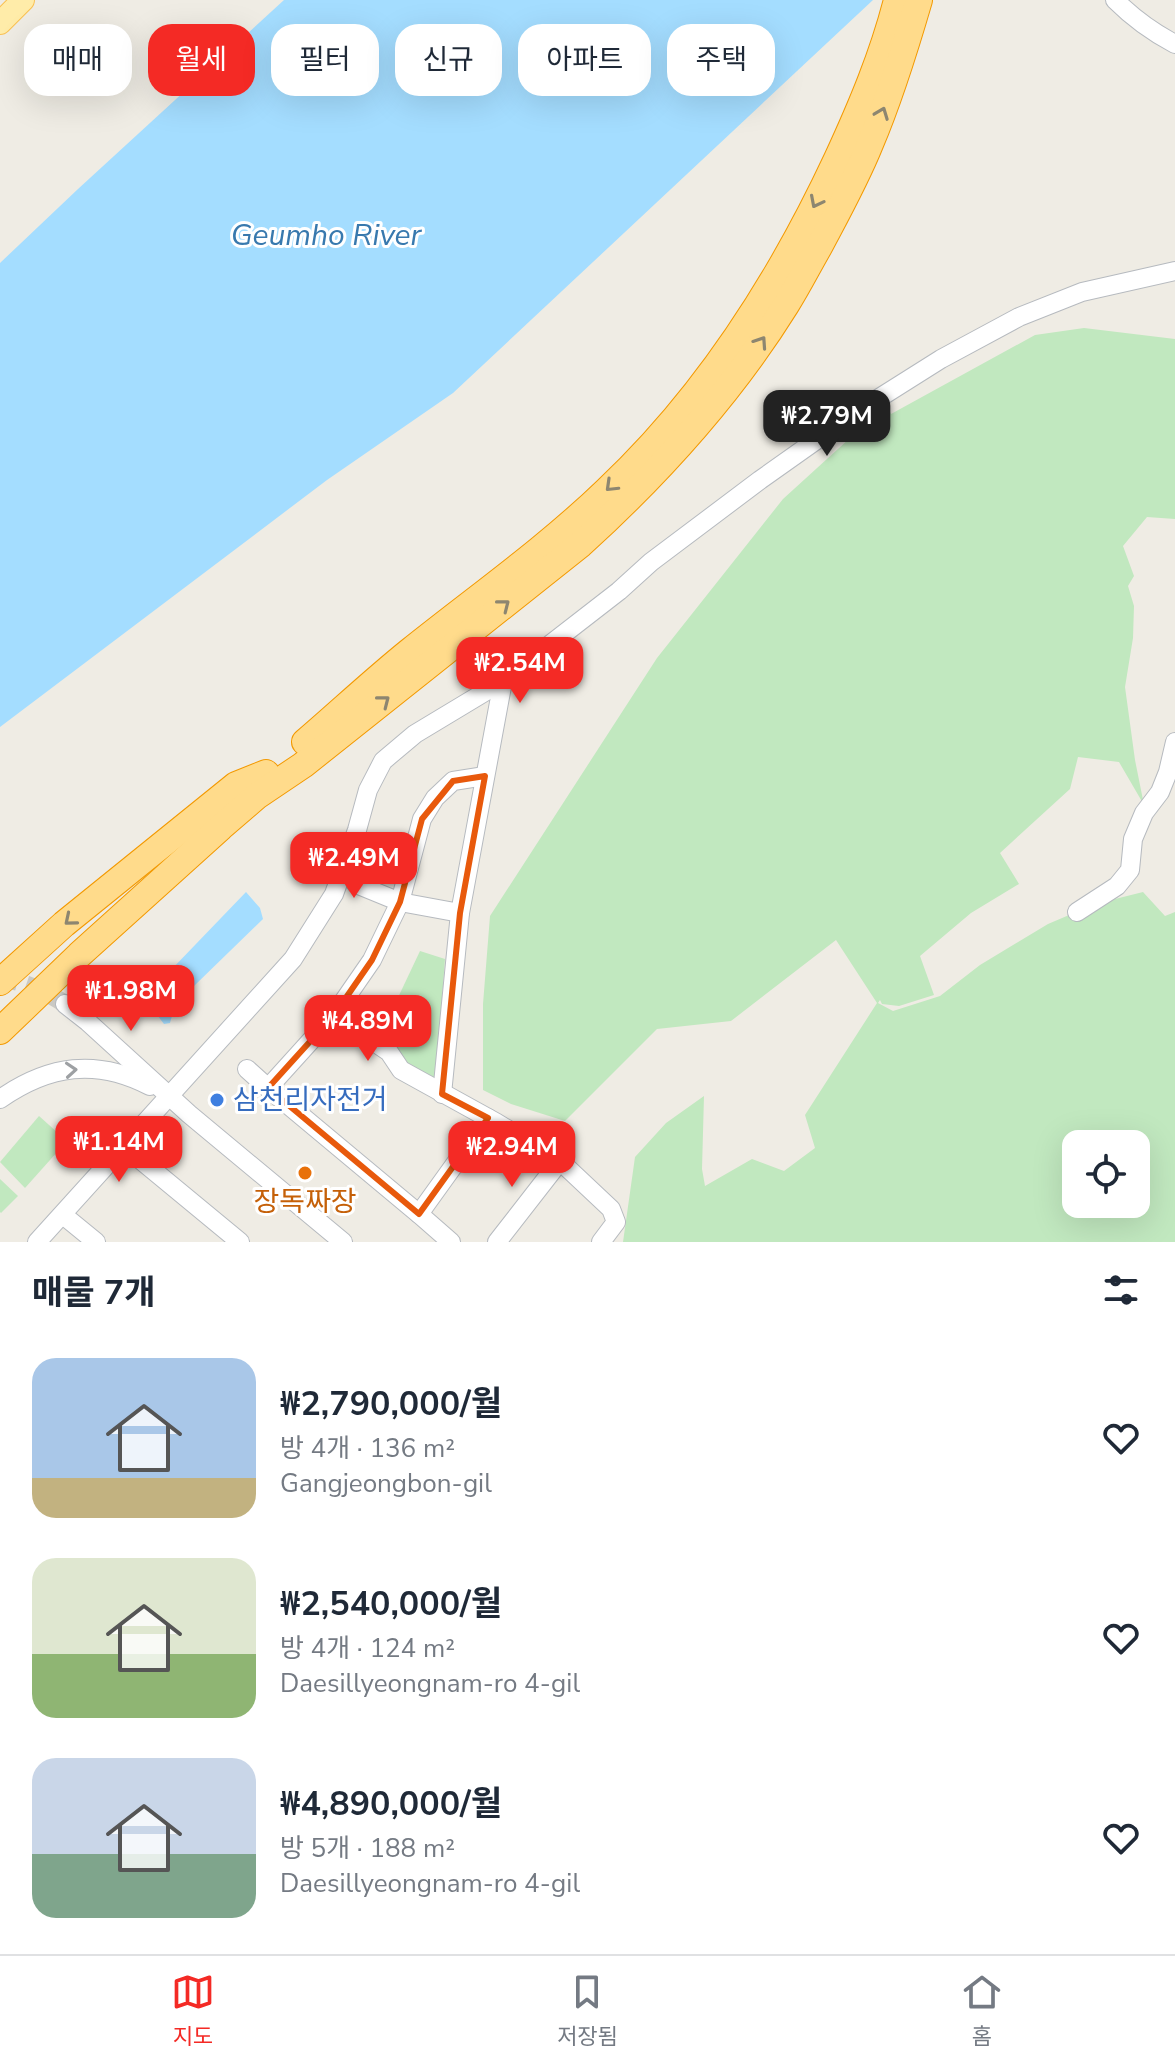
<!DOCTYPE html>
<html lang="ko">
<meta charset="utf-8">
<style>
body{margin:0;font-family:"Nunito Sans","Noto Sans KR",sans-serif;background:#f2f2f3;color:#1f2937;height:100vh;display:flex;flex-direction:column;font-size:30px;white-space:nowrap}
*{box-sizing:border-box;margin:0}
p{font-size:26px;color:#747a83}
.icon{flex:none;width:44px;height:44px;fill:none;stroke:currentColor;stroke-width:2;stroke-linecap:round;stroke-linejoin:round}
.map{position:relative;height:1242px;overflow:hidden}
.drawer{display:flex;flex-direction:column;background:#fff;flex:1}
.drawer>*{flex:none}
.banner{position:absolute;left:24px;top:24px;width:1128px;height:72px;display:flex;gap:16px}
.fabs{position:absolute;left:1062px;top:1130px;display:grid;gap:16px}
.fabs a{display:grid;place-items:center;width:88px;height:88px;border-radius:16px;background:#fff;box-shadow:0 8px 32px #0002;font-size:40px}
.price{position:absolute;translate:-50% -68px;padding:0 18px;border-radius:16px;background:#f42a25;color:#fff;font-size:26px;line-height:52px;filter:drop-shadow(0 2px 4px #0008)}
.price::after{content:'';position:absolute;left:50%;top:48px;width:24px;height:18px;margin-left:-12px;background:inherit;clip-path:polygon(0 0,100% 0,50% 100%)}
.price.current{background:#222;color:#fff}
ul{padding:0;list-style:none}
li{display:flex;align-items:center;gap:24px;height:200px;padding:0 32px}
li span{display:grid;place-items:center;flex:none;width:224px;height:160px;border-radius:24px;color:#555}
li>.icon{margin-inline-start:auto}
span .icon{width:96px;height:96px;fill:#fffc;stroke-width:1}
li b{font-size:34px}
h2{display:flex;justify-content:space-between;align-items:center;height:96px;padding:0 32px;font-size:34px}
.tag{padding:0 28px;border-radius:24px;background:#fff;box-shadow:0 8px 32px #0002;font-size:28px;line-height:72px}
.tag.current{background:#f42a25;color:#fff}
.tab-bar{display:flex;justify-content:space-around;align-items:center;height:112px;border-top:2px solid #e0e1e3;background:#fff;font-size:22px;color:#747a83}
.tab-bar a{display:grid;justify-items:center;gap:4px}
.tab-bar .current{color:#f42a25}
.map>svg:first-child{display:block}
.green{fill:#c1e8bf;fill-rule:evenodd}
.water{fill:#a4ddff}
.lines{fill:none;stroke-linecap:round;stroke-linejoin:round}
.minor-tunnel{stroke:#cac9c4;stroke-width:18;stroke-dasharray:18 9;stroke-linecap:butt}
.minor-casing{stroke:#b6babf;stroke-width:20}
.major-casing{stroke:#fac152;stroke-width:24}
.highway-casing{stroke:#f39900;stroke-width:28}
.minor{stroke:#fff;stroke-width:18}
.major{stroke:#ffeca9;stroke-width:22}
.highway{stroke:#ffdb8b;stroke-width:26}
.oneway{stroke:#8d8670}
.oneway2{stroke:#9da0a3}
.marked{fill:none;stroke:#e8590c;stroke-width:6;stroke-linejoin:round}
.shop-dot{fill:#3f7fe0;stroke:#fff;stroke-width:3}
.food-dot{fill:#e8710a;stroke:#fff;stroke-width:3}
.labels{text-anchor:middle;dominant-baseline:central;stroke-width:6;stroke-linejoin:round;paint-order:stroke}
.shop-label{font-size:28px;fill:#366cbe;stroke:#fff;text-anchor:start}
.food-label{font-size:28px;fill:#c56008;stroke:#fff}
.water-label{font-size:30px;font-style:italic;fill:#3879ae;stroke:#fff}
</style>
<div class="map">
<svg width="1175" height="1242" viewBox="0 0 1175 1242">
<rect width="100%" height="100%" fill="#efece4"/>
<g class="green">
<path d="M1084 328 1175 339V519L1147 517 1123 546 1134 576 1128 586 1134 606 1133 638 1125 687 1135 760 1144 805 1119 762 1078 757 1070 789 1000 853 1019 884 971 913 920 956 934 995 899 1006 882 1004 880 1000 878 1003 893 1011 940 996 980 965 1048 924 1095 904 1143 892 1165 916 1175 912V1242H623L635 1157 666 1123 704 1096 702 1169 705 1186 752 1159 784 1171 815 1148 805 1115 877 1003 836 940 731 1021 657 1029 565 1121 511 1104 483 1090V1004L490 916 657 658 783 499 861 428 888 407 891 414 1035 335ZM1076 1144H1136V1204H1076Z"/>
<polygon points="420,951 445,959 436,1080 403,1064 377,1042"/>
<polygon points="39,1116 67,1141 25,1188 0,1162"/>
<polygon points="0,1179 18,1196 1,1213 0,1212"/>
</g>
<g class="water">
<polygon points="284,0 873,0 453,393 327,480 0,727 0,263 78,189"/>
<path d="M246 892 260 908 263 919 194 986C182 1001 175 1003 170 1023L164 1024 144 998Z"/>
</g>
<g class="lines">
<path class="minor-tunnel" d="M0 978C24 982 44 990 65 1004"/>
<defs>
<g id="minor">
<path d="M1115 0C1133 18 1152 32 1175 44"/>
<polyline points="485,776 453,781 435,798 422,819 400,902 372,960 334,1015 389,1052 401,1070 497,1123 560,1161 611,1209 616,1222 601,1242"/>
<polyline points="356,884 400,902 460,913"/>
<polyline points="1077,912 1117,886 1130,870 1133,839 1144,813 1160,792 1168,772 1175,742"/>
<polyline points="65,1004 88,1022 189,1114 343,1242"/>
<polyline points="334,1015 268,1088 419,1214"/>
<polyline points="247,1069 268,1088"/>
<polyline points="442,1094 460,913 503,681"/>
<path d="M0 1099C49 1065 96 1058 150 1086"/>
<polyline points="125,1147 240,1242"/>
<polyline points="63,1215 96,1242"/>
<polyline points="37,1242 293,959 334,894 357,830 368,790 383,761 415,734 503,681 619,591 651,562 760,480 849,417 941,359 1019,317 1082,292 1175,271"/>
<polyline points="451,1242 419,1214 488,1118"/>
<polyline points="497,1242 560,1161"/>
</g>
<polyline id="major" points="0,23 23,0"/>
<g id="highway">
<path d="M305 742C340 712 374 680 410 651 476 598 546 549 607 490 706 397 780 281 837 159 861 107 883 55 897 0"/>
<polyline points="0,982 64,924 236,785 266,773"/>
<path d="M0 1031 79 955 221 827 257 796 303 765 581 544C659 473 730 395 786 305 798 286 808 266 819 247 837 213 856 179 870 144 890 97 905 48 919 0"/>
</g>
</defs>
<use href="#minor" class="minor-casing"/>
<use href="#major" class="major-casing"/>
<use href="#highway" class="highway-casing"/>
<use href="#minor" class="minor"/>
<use href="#major" class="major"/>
<use href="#highway" class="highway"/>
</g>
<defs><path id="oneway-chevron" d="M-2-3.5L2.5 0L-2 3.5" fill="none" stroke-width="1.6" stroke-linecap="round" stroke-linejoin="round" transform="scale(2)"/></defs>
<g class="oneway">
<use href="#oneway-chevron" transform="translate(882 113) rotate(-69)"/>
<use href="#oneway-chevron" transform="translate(816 202) rotate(117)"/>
<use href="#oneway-chevron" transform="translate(761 342) rotate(-56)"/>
<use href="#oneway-chevron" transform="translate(611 486) rotate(136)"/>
<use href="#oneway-chevron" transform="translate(504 605) rotate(-38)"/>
<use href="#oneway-chevron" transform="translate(384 701) rotate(-38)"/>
<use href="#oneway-chevron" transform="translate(70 920) rotate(140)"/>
</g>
<use class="oneway2" href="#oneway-chevron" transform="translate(71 1070) rotate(-4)"/>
<path class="marked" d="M485 776 460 913 442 1094 488 1118 419 1214 268 1088 334 1015 372 960 400 902 422 819 453 781Z"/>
<circle class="shop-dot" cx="217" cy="1100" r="8"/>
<circle class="food-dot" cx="305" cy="1173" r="8"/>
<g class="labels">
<g class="shop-label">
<text x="233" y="1100">삼천리자전거</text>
</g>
<g class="food-label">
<text x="305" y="1202">장독짜장</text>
</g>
<g class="water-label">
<text x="326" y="235">Geumho River</text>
</g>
</g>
</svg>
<div class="fabs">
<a><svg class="icon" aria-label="locate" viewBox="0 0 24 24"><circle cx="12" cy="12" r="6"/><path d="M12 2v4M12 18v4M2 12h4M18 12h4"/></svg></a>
</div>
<b class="price current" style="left:827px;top:458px">₩2.79M</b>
<b class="price" style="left:520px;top:705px">₩2.54M</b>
<b class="price" style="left:354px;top:900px">₩2.49M</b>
<b class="price" style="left:131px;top:1033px">₩1.98M</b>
<b class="price" style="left:368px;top:1063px">₩4.89M</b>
<b class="price" style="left:119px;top:1184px">₩1.14M</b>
<b class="price" style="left:512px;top:1189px">₩2.94M</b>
<div class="banner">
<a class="tag">매매</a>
<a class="tag current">월세</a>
<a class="tag">필터</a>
<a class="tag">신규</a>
<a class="tag">아파트</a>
<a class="tag">주택</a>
</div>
</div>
<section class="drawer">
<h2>매물 7개<svg class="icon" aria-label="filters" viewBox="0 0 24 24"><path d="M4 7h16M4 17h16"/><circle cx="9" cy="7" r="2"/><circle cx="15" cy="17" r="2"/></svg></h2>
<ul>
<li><span style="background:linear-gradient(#a9c7e8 75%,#c2b280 0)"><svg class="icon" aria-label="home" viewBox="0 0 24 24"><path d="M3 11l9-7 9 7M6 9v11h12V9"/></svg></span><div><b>₩2,790,000/월</b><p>방 4개 · 136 m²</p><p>Gangjeongbon-gil</p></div><svg class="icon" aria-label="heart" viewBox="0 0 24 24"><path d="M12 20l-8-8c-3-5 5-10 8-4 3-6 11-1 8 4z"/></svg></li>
<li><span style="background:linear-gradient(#dfe7d0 60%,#8fb573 0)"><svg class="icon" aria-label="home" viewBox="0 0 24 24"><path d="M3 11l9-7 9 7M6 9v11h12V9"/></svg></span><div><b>₩2,540,000/월</b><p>방 4개 · 124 m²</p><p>Daesillyeongnam-ro 4-gil</p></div><svg class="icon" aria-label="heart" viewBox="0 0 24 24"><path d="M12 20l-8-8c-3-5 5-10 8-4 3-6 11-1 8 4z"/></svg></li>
<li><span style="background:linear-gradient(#c9d6e8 60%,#7fa58c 0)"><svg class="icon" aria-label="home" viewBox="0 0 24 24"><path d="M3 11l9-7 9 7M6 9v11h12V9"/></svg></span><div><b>₩4,890,000/월</b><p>방 5개 · 188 m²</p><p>Daesillyeongnam-ro 4-gil</p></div><svg class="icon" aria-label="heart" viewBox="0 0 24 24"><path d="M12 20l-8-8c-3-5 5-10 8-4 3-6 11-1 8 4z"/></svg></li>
</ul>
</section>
<nav class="tab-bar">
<a class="current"><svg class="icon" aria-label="map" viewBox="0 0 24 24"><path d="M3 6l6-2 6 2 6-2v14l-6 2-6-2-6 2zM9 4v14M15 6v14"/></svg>지도</a>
<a><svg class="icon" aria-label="saved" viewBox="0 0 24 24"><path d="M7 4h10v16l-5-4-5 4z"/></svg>저장됨</a>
<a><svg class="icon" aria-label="home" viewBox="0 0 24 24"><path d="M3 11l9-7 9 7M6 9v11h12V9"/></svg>홈</a>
</nav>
